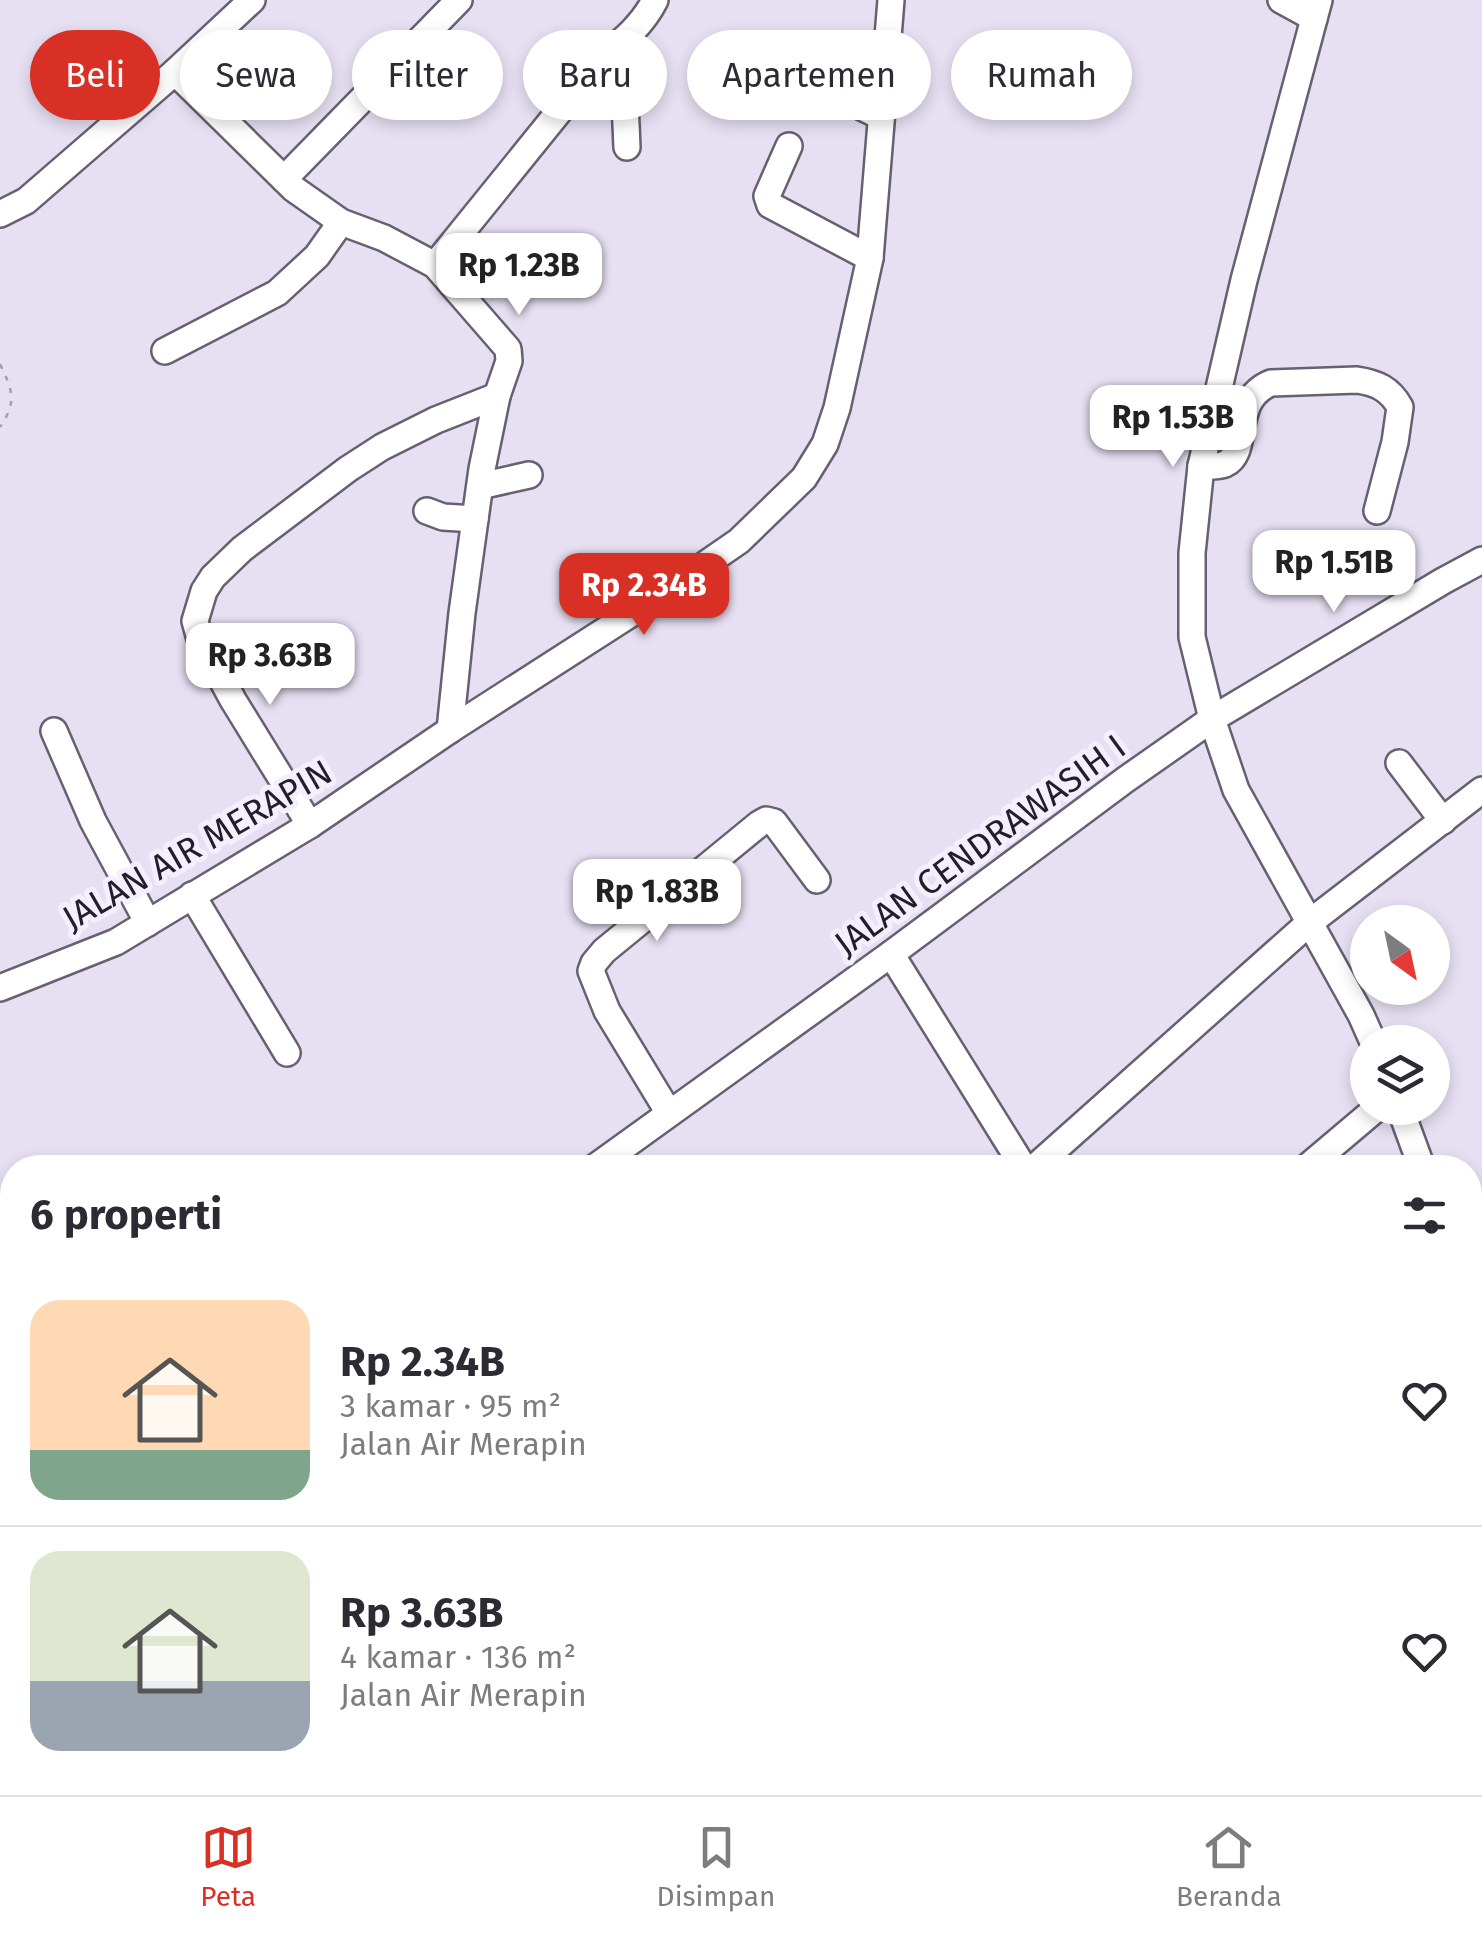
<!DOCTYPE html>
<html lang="id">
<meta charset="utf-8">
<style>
body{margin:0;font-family:"Fira Sans",sans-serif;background:#f2f2f3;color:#2b2b33;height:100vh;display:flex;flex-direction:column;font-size:38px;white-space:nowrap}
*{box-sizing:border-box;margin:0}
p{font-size:32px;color:#7c7c81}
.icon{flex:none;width:55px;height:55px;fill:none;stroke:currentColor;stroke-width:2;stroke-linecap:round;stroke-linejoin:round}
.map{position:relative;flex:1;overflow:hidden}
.sheet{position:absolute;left:0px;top:1155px;width:1482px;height:640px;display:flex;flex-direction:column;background:#fff;border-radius:40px 40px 0 0;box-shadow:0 5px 15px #0003}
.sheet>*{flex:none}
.banner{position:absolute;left:30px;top:30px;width:1422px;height:90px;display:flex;gap:20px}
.needle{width:65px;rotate:147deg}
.buttons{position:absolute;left:1350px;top:905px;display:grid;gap:20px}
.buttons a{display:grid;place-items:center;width:100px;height:100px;border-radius:50%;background:#fff;box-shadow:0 5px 15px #0003;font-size:50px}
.price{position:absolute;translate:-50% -85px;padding:0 22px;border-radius:20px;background:#fff;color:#222;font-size:32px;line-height:65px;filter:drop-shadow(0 2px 5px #0008)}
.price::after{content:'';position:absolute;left:50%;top:60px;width:30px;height:22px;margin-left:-15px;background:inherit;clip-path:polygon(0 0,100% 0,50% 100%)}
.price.current{background:#d93025;color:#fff}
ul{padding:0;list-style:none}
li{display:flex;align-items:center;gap:30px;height:250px;padding:0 30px}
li+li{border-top:2px solid #e1e1e2}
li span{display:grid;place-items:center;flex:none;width:280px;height:200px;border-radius:30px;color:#555}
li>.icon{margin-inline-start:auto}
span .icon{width:120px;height:120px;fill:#fffc;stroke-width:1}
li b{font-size:42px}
h2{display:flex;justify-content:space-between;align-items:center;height:120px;padding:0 30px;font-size:42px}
.chip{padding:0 35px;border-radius:45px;background:#fff;box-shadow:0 5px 15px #0003;font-size:35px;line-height:90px}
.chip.current{background:#d93025;color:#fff}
.menu{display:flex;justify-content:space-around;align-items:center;height:140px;border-top:2px solid #e1e1e2;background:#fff;font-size:28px;color:#7c7c81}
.menu a{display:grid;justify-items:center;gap:5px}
.menu .current{color:#d93025}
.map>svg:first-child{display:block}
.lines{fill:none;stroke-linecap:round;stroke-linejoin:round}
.minor-casing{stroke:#666071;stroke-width:30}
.path{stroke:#a39ead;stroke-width:2.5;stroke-dasharray:5 8;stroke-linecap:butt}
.minor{stroke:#fff;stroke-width:25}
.labels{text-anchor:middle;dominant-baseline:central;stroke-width:10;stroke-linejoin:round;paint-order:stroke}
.street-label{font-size:35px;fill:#211e25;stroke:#f4eefe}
</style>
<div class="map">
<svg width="1482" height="1795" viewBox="0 0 1482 1795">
<rect width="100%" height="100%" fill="#e7e0f3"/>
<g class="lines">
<defs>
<g id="minor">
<polyline points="1281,0 1314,18"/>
<polyline points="1319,0 1244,280 1201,466 1192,553 1192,637 1212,719 1236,790 1361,1015 1373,1042"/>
<path d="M604 56C628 87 625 110 627 147"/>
<polyline points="175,72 294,189 341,222 384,238 435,265 508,349 509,361 497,396 482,469 462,613 450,730"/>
<polyline points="829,91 880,116"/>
<polyline points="789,146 767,196 770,205 870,258"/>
<polyline points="284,179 459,0"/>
<polyline points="0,214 26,201 175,72 252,0"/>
<path d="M435 265 604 56C625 39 643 24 655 0"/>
<polyline points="165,351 277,293 317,256 341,222"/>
<path d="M1201 466C1209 466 1218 467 1225 464 1251 452 1229 400 1271 383L1357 380C1377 383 1390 389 1400 407L1395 442 1377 511"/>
<polyline points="480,486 529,475"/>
<polyline points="427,511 443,517 475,519"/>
<polyline points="54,731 93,821 148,923"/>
<polyline points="1399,763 1443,821"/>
<polyline points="310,825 233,700 200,639 195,621 204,591 213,577 242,549 348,469 382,447 436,420 497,396"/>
<polyline points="192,895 287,1053"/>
<polyline points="891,954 1024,1168"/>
<polyline points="0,988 116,942 310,825 450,730 668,590 739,541 804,478 825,444 837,408 870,258 891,0"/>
<polyline points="1400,1108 1422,1168"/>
<polyline points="669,1113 607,1011 591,971 594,963 604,951 759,824 766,820 774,822 817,880"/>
<polyline points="594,1168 891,954 1125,780 1212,719 1443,581 1482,560"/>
<polyline points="1034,1168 1309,923 1482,790"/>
<polyline points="1306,1168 1377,1108"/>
<polyline points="1470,1233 1482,1231"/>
<polyline points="6,1250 12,1257"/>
<polyline points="1470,1341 1481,1388 1482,1426 1470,1518"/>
<polyline points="0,1546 12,1543"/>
<polyline points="1470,1574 1482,1568"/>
<polyline points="574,1782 582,1795"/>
<polyline points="972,1782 989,1795"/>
<polyline points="283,1795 302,1782"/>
<polyline points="689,1795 702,1782"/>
<polyline points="922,1795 940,1782"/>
<polyline points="1076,1795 1087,1782"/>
<polyline points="1410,1795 1413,1782"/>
</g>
</defs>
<use href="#minor" class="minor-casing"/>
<path class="path" d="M0 364C13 391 17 402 0 427"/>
<use href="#minor" class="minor"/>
</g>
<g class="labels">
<g class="street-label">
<text transform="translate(197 845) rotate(-30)">JALAN AIR MERAPIN</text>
<text transform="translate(980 845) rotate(-36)">JALAN CENDRAWASIH I</text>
</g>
</g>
</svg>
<div class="buttons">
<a><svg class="needle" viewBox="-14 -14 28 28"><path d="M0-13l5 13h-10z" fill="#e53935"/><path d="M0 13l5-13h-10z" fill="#7c7c81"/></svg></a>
<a><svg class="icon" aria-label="layers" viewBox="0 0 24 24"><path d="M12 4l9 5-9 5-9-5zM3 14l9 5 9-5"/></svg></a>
</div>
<b class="price" style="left:519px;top:318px">Rp 1.23B</b>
<b class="price" style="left:1173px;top:470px">Rp 1.53B</b>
<b class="price" style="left:1334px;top:615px">Rp 1.51B</b>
<b class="price current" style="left:644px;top:638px">Rp 2.34B</b>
<b class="price" style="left:270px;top:708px">Rp 3.63B</b>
<b class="price" style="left:657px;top:944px">Rp 1.83B</b>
<div class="banner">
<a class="chip current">Beli</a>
<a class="chip">Sewa</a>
<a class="chip">Filter</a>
<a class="chip">Baru</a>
<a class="chip">Apartemen</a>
<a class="chip">Rumah</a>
</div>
<section class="sheet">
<h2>6 properti<svg class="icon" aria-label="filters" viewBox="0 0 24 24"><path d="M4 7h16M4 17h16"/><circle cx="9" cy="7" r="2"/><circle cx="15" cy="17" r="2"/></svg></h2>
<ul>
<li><span style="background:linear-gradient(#ffd9b3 75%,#7fa58c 0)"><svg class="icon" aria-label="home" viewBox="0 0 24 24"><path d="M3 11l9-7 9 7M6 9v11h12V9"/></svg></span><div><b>Rp 2.34B</b><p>3 kamar · 95 m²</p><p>Jalan Air Merapin</p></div><svg class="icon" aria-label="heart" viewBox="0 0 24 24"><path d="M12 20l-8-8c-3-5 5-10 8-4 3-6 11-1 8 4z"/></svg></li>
<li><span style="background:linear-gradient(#dfe7d0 65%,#9aa5b1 0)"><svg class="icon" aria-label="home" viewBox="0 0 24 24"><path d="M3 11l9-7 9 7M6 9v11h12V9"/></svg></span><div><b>Rp 3.63B</b><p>4 kamar · 136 m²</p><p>Jalan Air Merapin</p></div><svg class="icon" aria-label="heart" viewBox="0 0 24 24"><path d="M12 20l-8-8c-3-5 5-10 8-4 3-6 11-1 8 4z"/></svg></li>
</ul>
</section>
</div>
<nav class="menu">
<a class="current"><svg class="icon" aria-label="map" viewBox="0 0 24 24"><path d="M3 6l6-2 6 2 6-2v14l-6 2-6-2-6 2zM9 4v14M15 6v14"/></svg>Peta</a>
<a><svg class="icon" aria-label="saved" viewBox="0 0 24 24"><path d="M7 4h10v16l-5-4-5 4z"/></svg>Disimpan</a>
<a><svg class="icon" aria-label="home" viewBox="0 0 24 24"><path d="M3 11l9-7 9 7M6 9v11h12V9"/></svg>Beranda</a>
</nav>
